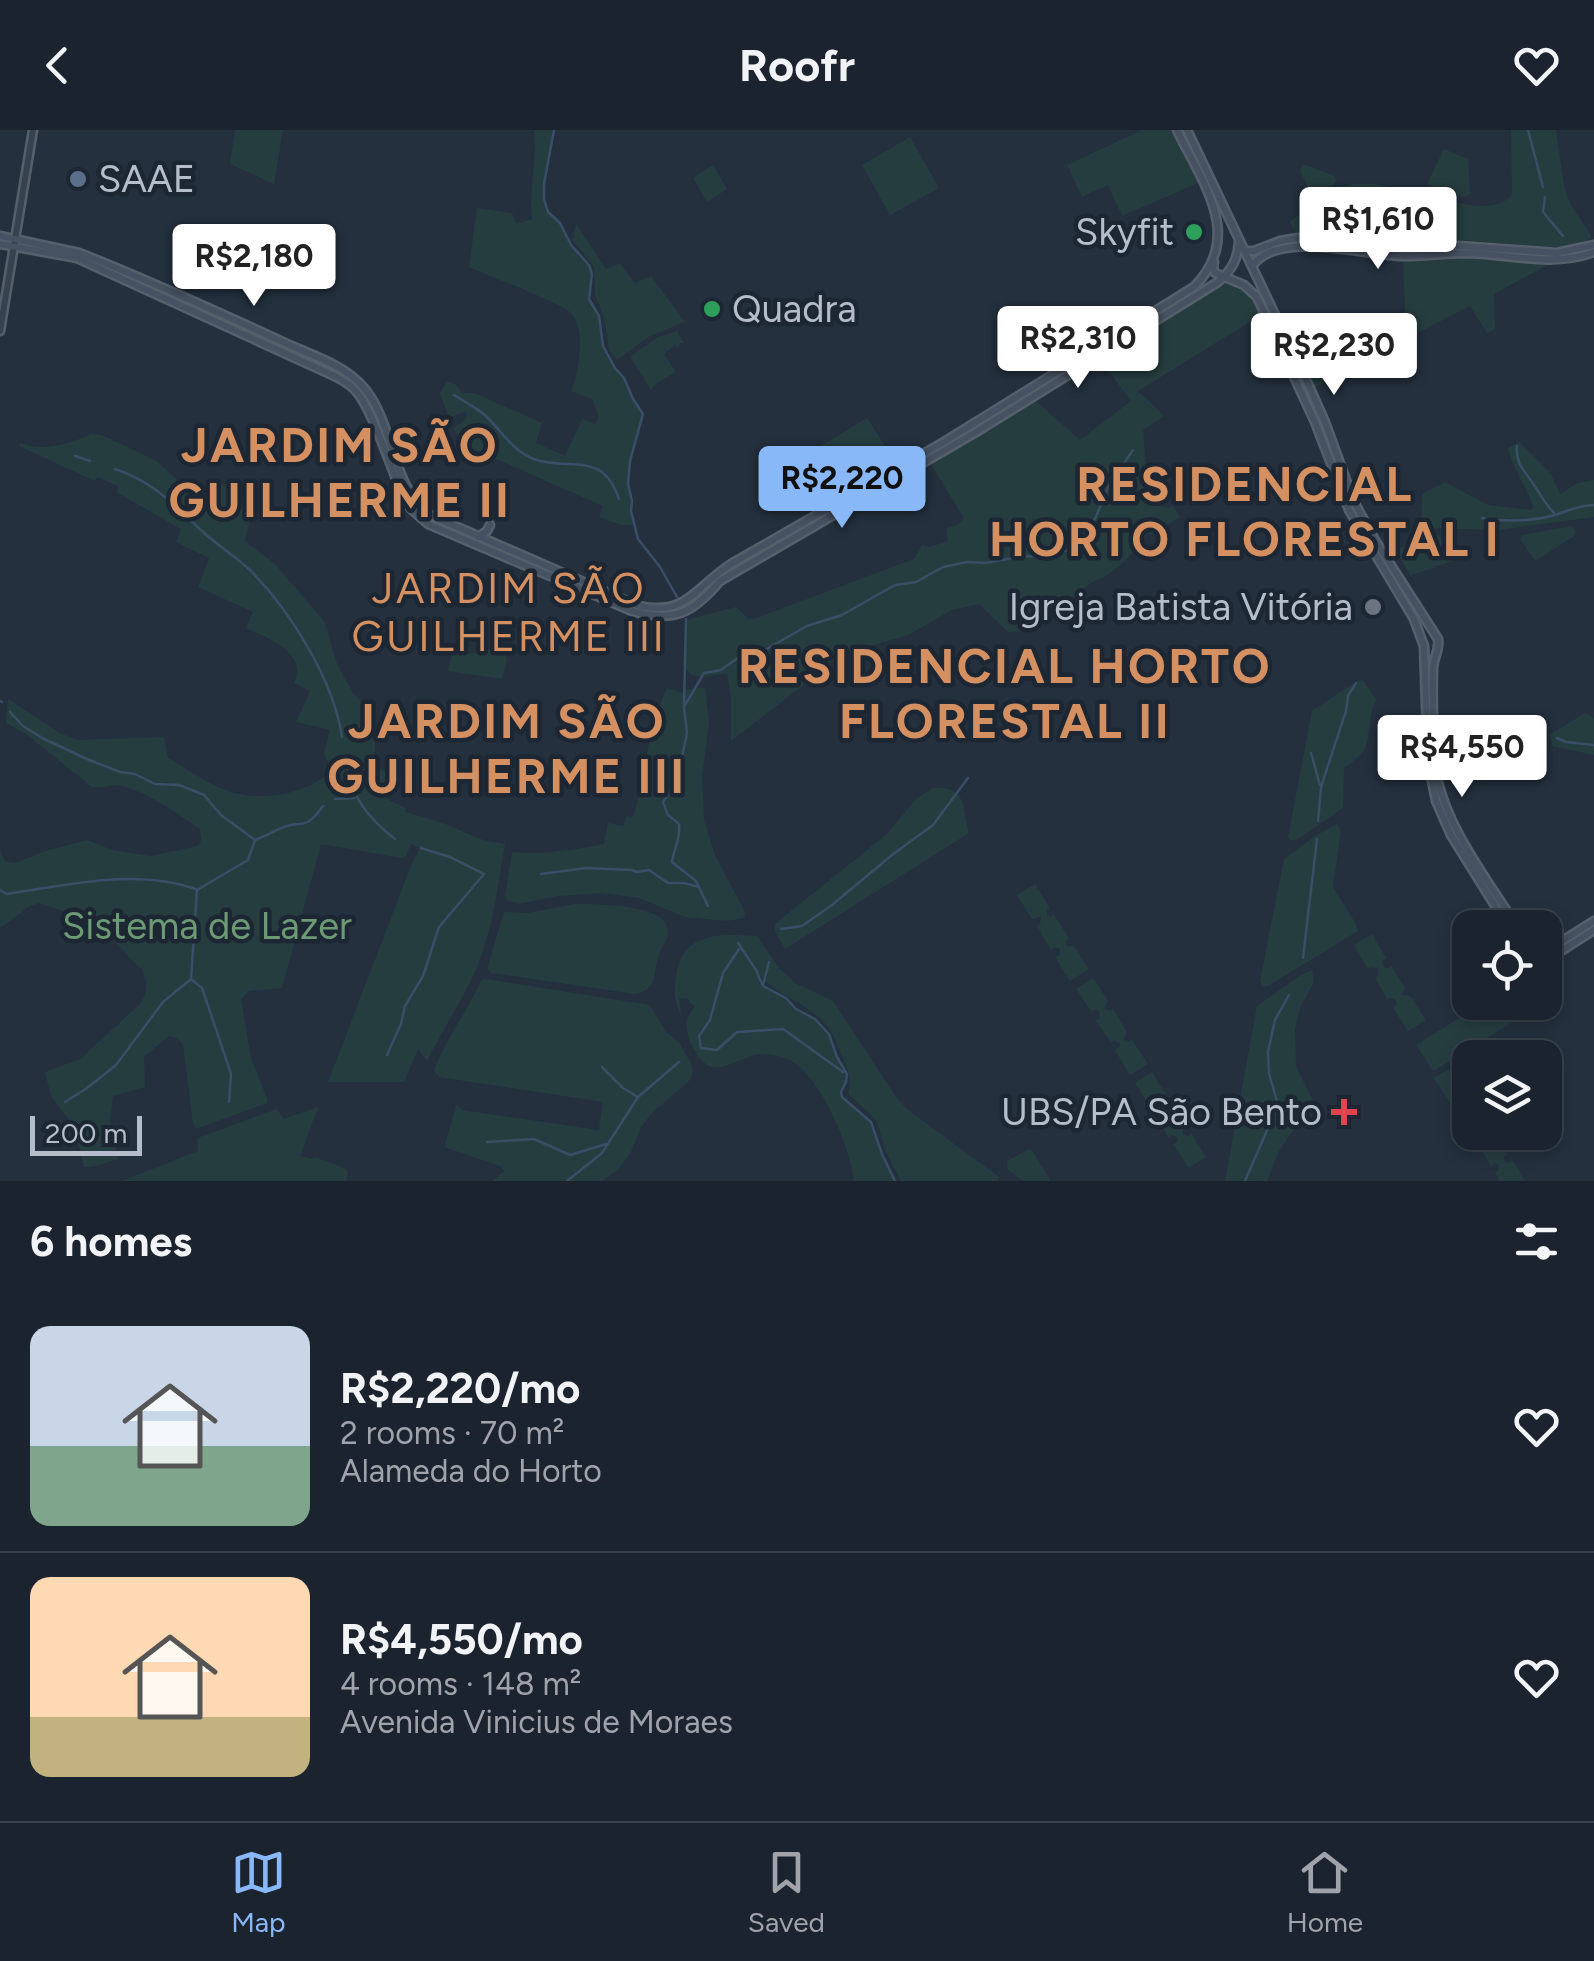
<!DOCTYPE html>
<meta charset="utf-8">
<style>
body{margin:0;font-family:Figtree,sans-serif;background:#28303a;color:#f1f3f6;height:100vh;display:flex;flex-direction:column;font-size:38px;white-space:nowrap}
*{box-sizing:border-box;margin:0}
p{font-size:32px;color:#a0a4aa}
.icon{flex:none;width:55px;height:55px;fill:none;stroke:currentColor;stroke-width:2;stroke-linecap:round;stroke-linejoin:round}
.map{position:relative;height:1051px;overflow:hidden}
.side{display:flex;flex-direction:column;background:#1b242e;flex:1}
.side>*{flex:none}
.fabs{position:absolute;left:1452px;top:780px;display:grid;gap:20px}
.fabs a{display:grid;place-items:center;width:110px;height:110px;border-radius:20px;background:#1b242e;box-shadow:0 5px 15px #0003,0 0 0 2px #39414a;font-size:50px}
.scale{position:absolute;left:30px;bottom:25px;width:112px;box-sizing:border-box;padding-left:10px;border:5px solid #b4bdc9;border-top:0;font-size:28px;line-height:35px;white-space:nowrap;color:#b4bdc9;-webkit-text-stroke:8px #1d2733;paint-order:stroke}
.price{position:absolute;translate:-50% -85px;padding:0 22px;border-radius:10px;background:#fff;color:#222;font-size:32px;line-height:65px;filter:drop-shadow(0 2px 5px #0008)}
.price::after{content:'';position:absolute;left:50%;top:60px;width:30px;height:22px;margin-left:-15px;background:inherit;clip-path:polygon(0 0,100% 0,50% 100%)}
.price.active{background:#89b8f9;color:#111}
ul{padding:0;list-style:none}
li{display:flex;align-items:center;gap:30px;height:250px;padding:0 30px}
li+li{border-top:2px solid #39414a}
li span{display:grid;place-items:center;flex:none;width:280px;height:200px;border-radius:20px;color:#555}
li>.icon{margin-inline-start:auto}
span .icon{width:120px;height:120px;fill:#fffc;stroke-width:1}
li b{font-size:42px}
h2{display:flex;justify-content:space-between;align-items:center;height:120px;padding:0 30px;font-size:42px}
header{display:flex;justify-content:space-between;align-items:center;height:130px;padding:0 30px;background:#1b242e;font-size:45px;font-weight:700}
.tab-bar{display:flex;justify-content:space-around;align-items:center;height:140px;border-top:2px solid #39414a;background:#1b242e;font-size:28px;color:#a0a4aa}
.tab-bar a{display:grid;justify-items:center;gap:5px}
.tab-bar .active{color:#89b8f9}
.map>svg:first-child{display:block}
.green{fill:#263d3f}
.lines{fill:none;stroke-linecap:round;stroke-linejoin:round}
.stream{stroke:#394e67;stroke-width:2.5}
.tertiary-casing{stroke:#56606c;stroke-width:11}
.secondary-casing{stroke:#56606c;stroke-width:11}
.tertiary{stroke:#38424e;stroke-width:6}
.secondary{stroke:#465161;stroke-width:6}
.service-dot{fill:#5c6f8a;stroke:#1d2733;stroke-width:4}
.leisure-dot{fill:#2e9e5b;stroke:#1d2733;stroke-width:4}
.worship-dot{fill:#6b7280;stroke:#1d2733;stroke-width:4}
.health-dot{fill:#e0444e;stroke:#1d2733;stroke-width:4}
.labels{text-anchor:middle;dominant-baseline:central;stroke-width:9;stroke-linejoin:round;paint-order:stroke}
.poi-label{font-size:38px;fill:#b4bdc9;stroke:#1d2733;text-anchor:end}
.park-label{font-size:38px;fill:#6b9a74;stroke:#1d2733}
.quarter-label{font-size:42px;letter-spacing:2.5px;fill:#d59062;stroke:#1d2733}
.district-label{font-size:48px;font-weight:bold;letter-spacing:2.5px;fill:#d59062;stroke:#1d2733}
</style>
<header><svg class="icon" aria-label="back" viewBox="0 0 24 24"><path d="M15 5l-7 7 7 7"/></svg>Roofr<svg class="icon" aria-label="heart" viewBox="0 0 24 24"><path d="M12 20l-8-8c-3-5 5-10 8-4 3-6 11-1 8 4z"/></svg></header>
<div class="map">
<svg width="1594" height="1051" viewBox="0 0 1594 1051">
<rect width="100%" height="100%" fill="#24303e"/>
<g class="green">
<polygon points="235,0 283,0 274,54 230,34"/>
<path d="M534 0H554L544 54V70L548 82 560 93 571 115 589 135 592 144 590 169 599 186 603 216 615 238 624 248 633 269 643 284C640 299 633 315 630 331 626 352 631 375 635 395H621L599 387 603 376 460 313 454 298 467 288 466 281 449 288 440 263 447 251 456 255 462 263H474L542 293 536 313 565 326 582 289 595 294 599 287 592 269 571 261C579 242 586 200 572 184 563 174 487 145 469 137L477 78 512 83 516 94 532 89C529 58 537 30 534 0Z"/>
<polygon points="1142,0 1172,0 1198,53 1122,86 1108,55 1082,67 1067,35"/>
<path d="M1511 0H1556L1564 56 1570 74 1591 105 1590 109 1569 117H1551L1461 110 1406 112 1338 105C1332 96 1328 86 1330 75 1332 68 1337 60 1344 57 1371 43 1450 77 1484 76 1496 76 1505 73 1512 64Z"/>
<polygon points="910,7 939,58 890,85 862,35"/>
<polygon points="1444,19 1468,29 1470,63 1466,67 1432,61 1427,54"/>
<path d="M1303 34 1334 46 1337 50C1322 71 1320 77 1328 102L1326 104 1295 103 1290 92C1294 88 1299 85 1304 81 1319 71 1306 55 1300 41Z"/>
<polygon points="713,35 727,59 707,72 693,48"/>
<polygon points="576,94 606,139 620,133 635,153 651,146 685,192 648,207 617,230 609,219 604,188 595,165 594,137 573,110"/>
<polygon points="1440,125 1492,127 1524,132 1551,133 1494,164 1495,199 1487,203 1470,176 1406,209 1403,127"/>
<path d="M1231 151C1250 159 1252 168 1261 185L1138 261 1164 286 1143 300 1147 348 1145 358 1151 374 1168 378 1173 376 1180 387 1151 405 1149 403C1133 422 1117 444 1094 451L1026 501 1008 502 979 474 952 480 908 505 849 522 808 544 810 550 731 611V568L727 543 703 547 690 544 683 535 686 490 736 477 749 489 757 488 914 429 922 415 930 417 948 411 946 399 958 394 964 388 930 333 1036 271 1080 310 1131 271 1101 231 1222 152Z"/>
<polygon points="677,201 684,213 680,213 678,218 675,215 664,224 676,242 658,252 651,260 630,227 658,207"/>
<polygon points="1298,225 1309,230 1371,228 1314,258"/>
<polygon points="867,288 887,319 859,334 865,346 894,330 896,334 848,363 819,317"/>
<path d="M91 304 102 305 157 331 189 361V366L211 375 215 351 254 370 245 411 275 434 325 492 337 534 352 561 376 591 374 639 392 642 387 669 405 678V682L443 693 483 710 505 714C498 755 493 797 478 835 464 869 443 898 427 931L418 919 404 952H328L411 736 420 718 411 714 406 726 401 728 321 714 282 858 249 861 241 869 251 929 267 968V973L196 999 193 994 183 914 177 908 169 906 144 927 145 957 113 966 110 990 118 1029 92 1037H84L75 998 51 966 45 942 80 929 141 873 146 862V851L142 840 97 793 39 773 30 776 0 798V721L6 732 15 733 45 721 88 710 112 720 150 726 198 716 201 711 200 699C177 683 150 664 123 656 113 653 102 659 92 657L26 604 6 593 8 569 60 603 77 610 164 607 168 628C186 638 205 652 225 660 257 672 298 666 326 646L329 633 324 624 330 600 296 592 310 561 294 553C308 521 268 509 246 498L253 482 198 457 209 428 176 412 181 399 116 362 118 356 97 347 95 351 19 316 20 313C26 314 32 317 38 317 54 318 78 311 91 304Z"/>
<path d="M1519 312 1551 344 1560 364 1578 353 1594 350V387L1499 400 1421 398 1422 364 1445 352 1488 375 1531 380 1533 377C1527 356 1513 340 1508 318Z"/>
<polygon points="1571,396 1576,400 1574,406 1537,430 1534,429 1520,409 1522,405"/>
<polygon points="1439,405 1452,431 1410,446 1396,419"/>
<path d="M499 508 507 529 502 549 448 541 452 522C465 527 486 522 498 515Z"/>
<path d="M1363 550 1376 570C1365 588 1375 612 1358 627 1354 631 1349 634 1344 638L1343 678 1296 710H1290L1288 707 1312 581 1357 551Z"/>
<path d="M705 557 709 592 702 647 704 690 715 725 745 782 744 788 727 791 685 787 639 768 602 763 558 766 518 774 507 770 505 766 512 722C543 725 573 720 604 714L608 693 623 696 627 686 633 687 640 662 654 586 652 584 655 576 659 577 667 558 683 563 684 560Z"/>
<polygon points="1585,583 1594,588 1594,625 1552,616 1550,608 1551,604"/>
<path d="M932 658C969 656 961 678 969 703L785 819 774 799 776 793 887 704 916 669Z"/>
<polygon points="1337,694 1341,700 1333,757 1356,794 1358,801 1268,856 1263,857 1260,851 1284,729 1315,706"/>
<polygon points="1035,754 1050,778 1047,780 1047,785 1050,787 1054,785 1069,808 1066,811 1067,816 1074,816 1089,839 1070,851 1055,827 1059,825 1060,819 1055,817 1051,820 1037,796 1040,794 1041,788 1038,787 1032,789 1017,765"/>
<path d="M574 774C596 774 648 774 664 791 668 796 668 800 668 806 664 814 659 822 657 831 653 849 657 859 635 864L492 843 487 839 504 782 528 783Z"/>
<polygon points="1372,804 1386,828 1382,831 1383,836 1387,839 1391,836 1405,858 1402,865 1410,866 1426,890 1408,901 1393,878 1397,874 1396,870 1392,868 1387,869 1375,848 1378,845 1378,839 1373,837 1368,839 1354,815"/>
<path d="M757 806 779 838 795 853 833 871 896 967 907 979 999 1047 997 1051H901L886 1022 876 990 848 964C852 947 849 941 842 926 837 917 835 906 828 897 810 873 778 867 759 844L763 856 786 868 796 879 815 889 829 904 837 927 846 944V952L841 962 842 967 871 992 882 1024 895 1051H854C851 1019 823 954 797 935 787 927 773 924 761 924 745 925 722 943 709 936 697 930 683 903 687 889 689 885 692 881 695 876L689 872V869L679 868 681 885C674 872 674 861 676 846 682 801 721 804 757 806Z"/>
<polygon points="1312,840 1314,852 1301,876 1295,899 1296,936 1313,971 1279,1021 1267,1051 1225,1051 1257,876 1301,845"/>
<polygon points="1093,848 1108,871 1104,878 1108,881 1113,879 1127,902 1123,910 1129,911 1132,910 1148,934 1130,945 1115,920 1120,916 1120,913 1114,910 1111,912 1095,890 1100,888 1099,881 1096,879 1091,881 1076,859"/>
<path d="M485 849 650 875 666 902 678 911 691 933 693 942 690 950 652 983 641 997 631 1022 618 1040 602 1051H492L504 1041 500 1036 444 1017 457 974 462 980 599 1000 603 972 439 947 434 940C446 909 467 882 481 851Z"/>
<path d="M1545 863 1550 871C1538 879 1527 888 1513 892L1433 941 1416 915 1483 873 1545 872Z"/>
<polygon points="1453,937 1468,962 1450,973 1434,948"/>
<polygon points="1152,942 1167,966 1164,973 1168,975 1172,973 1187,996 1183,999 1183,1004 1188,1006 1191,1003 1206,1027 1189,1038 1173,1014 1177,1013 1178,1007 1172,1005 1169,1008 1154,983 1158,981 1158,977 1154,975 1150,977 1135,953"/>
<polygon points="318,977 300,1026 313,1029 315,1027 344,1038 348,1041 346,1051 122,1051 198,1021 197,1010 200,1007 277,979 284,989"/>
<polygon points="1490,1003 1495,1003 1508,1024 1504,1027 1505,1032 1508,1033 1513,1031 1525,1051 1500,1051 1495,1043 1499,1040 1499,1035 1495,1033 1491,1036 1476,1012"/>
<polygon points="1029,1019 1033,1022 1051,1051 1023,1051 1007,1039 1007,1031"/>
</g>
<g class="lines">
<g class="stream">
<polyline points="554,0 544,54 544,69 548,82 560,93 571,115 589,135 592,144 589,169 599,186 603,216 615,238 624,248 633,269 643,284 630,331 628,354 632,371 631,381 638,409 660,437 677,467"/>
<polyline points="1528,0 1543,57"/>
<polyline points="1545,67 1543,82 1563,106"/>
<path d="M454 265C465 272 477 278 487 287 502 302 513 321 534 329 569 342 602 319 619 369"/>
<path d="M1517 316C1515 334 1525 341 1534 355 1541 365 1545 374 1554 383"/>
<polyline points="75,326 90,331"/>
<path d="M115 339C154 352 173 374 202 401 217 415 235 426 250 440 290 480 334 551 342 607"/>
<path d="M1482 388C1507 392 1530 392 1555 385 1568 381 1579 375 1594 375"/>
<path d="M686 489 684 577 687 603 681 632 671 660 663 672 668 685 679 694C681 709 674 718 672 732L696 751 708 776"/>
<polyline points="0,571 2,572"/>
<polyline points="684,577 704,543 721,540 746,522 763,521 807,496 842,485 895,455 916,452 943,437 967,432 986,433 1023,426 1045,427 1071,419 1095,389 1108,357 1133,320"/>
<polyline points="10,582 23,596 44,609 87,629 120,642 135,644 155,654 179,655 204,665 221,685 255,710"/>
<polyline points="1557,608 1566,612 1594,615"/>
<polyline points="1311,623 1320,655"/>
<path d="M346 629C349 665 368 688 395 709"/>
<polyline points="335,669 354,668"/>
<polyline points="1318,691 1321,657 1346,581 1348,566 1356,553"/>
<polyline points="541,744 586,738 632,740 637,742 649,740 668,753 684,753 699,757"/>
<path d="M0 760 7 764C68 755 136 738 196 759"/>
<polyline points="781,799 802,796 832,775 892,725 933,695 968,648"/>
<polyline points="738,813 756,840 763,856 786,868 796,879 815,889 829,904 837,927 847,944 846,952 841,962 842,967 871,992 882,1024 895,1051"/>
<polyline points="739,819 723,843 710,890 699,906 701,918 717,920 737,902 783,899 843,942"/>
<polyline points="1303,828 1317,709"/>
<polyline points="763,855 769,832"/>
<polyline points="387,925 401,894 405,876 423,846 439,797 484,744 450,727 421,718"/>
<polyline points="602,937 623,958 638,967"/>
<polyline points="65,972 87,958 116,935 163,872 191,849"/>
<path d="M229 972 231 944 202 858 191 849 197 760 248 730 255 710C264 707 271 703 279 699 301 688 303 704 323 676"/>
<polyline points="487,1012 534,1009 570,1025 606,1014"/>
<polyline points="567,1051 602,1023 638,967 679,932"/>
<polyline points="1245,1051 1278,975 1269,943 1268,922 1275,890 1289,865"/>
</g>
<defs>
<polyline id="tertiary" points="0,201 33,0"/>
<g id="secondary">
<path d="M1187 0 1308 254 1325 292 1354 372 1376 412 1438 509C1440 521 1433 528 1433 539 1432 567 1433 596 1434 625 1437 687 1485 746 1518 798"/>
<polyline points="0,106 79,123"/>
<polyline points="0,114 77,128"/>
<polyline points="1245,121 1254,121 1280,111 1298,108 1400,118 1460,116 1557,123 1594,115"/>
<path d="M82 124C150 151 218 182 285 213 311 225 345 235 364 258 394 293 391 357 430 385L636 475C686 488 694 458 731 434L944 312 1194 157C1245 106 1202 52 1177 0"/>
<path d="M79 129 328 243C337 247 348 252 355 260 373 279 391 340 404 368L411 379 428 394 632 481C674 493 693 483 720 451L976 302 1218 152C1232 140 1238 129 1239 111"/>
<polyline points="1214,132 1213,138 1215,143 1244,155 1257,167 1315,292 1349,380 1414,489 1424,516 1428,631 1436,671 1451,705 1509,798"/>
<path d="M1253 135C1279 100 1364 125 1402 126 1425 126 1448 123 1471 123 1513 125 1553 137 1594 122"/>
<polyline points="478,407 487,401 490,395"/>
<polyline points="1545,822 1594,791"/>
<polyline points="1545,831 1594,800"/>
</g>
</defs>
<use href="#tertiary" class="tertiary-casing"/>
<use href="#secondary" class="secondary-casing"/>
<use href="#tertiary" class="tertiary"/>
<use href="#secondary" class="secondary"/>
</g>
<circle class="service-dot" cx="78" cy="49" r="10"/>
<g class="leisure-dot">
<circle cx="1194" cy="102" r="10"/>
<circle cx="712" cy="179" r="10"/>
</g>
<circle class="worship-dot" cx="1373" cy="477" r="10"/>
<path class="health-dot" d="M1339 967h10v10h10v10h-10v10h-10v-10h-10v-10h10z"/>
<g class="labels">
<g class="poi-label">
<text x="98" y="49" text-anchor="start">SAAE</text>
<text x="1174" y="102">Skyfit</text>
<text x="732" y="179" text-anchor="start">Quadra</text>
<text x="1353" y="477">Igreja Batista Vitória</text>
<text x="1322" y="982">UBS/PA São Bento</text>
</g>
<g class="park-label">
<text x="207" y="796">Sistema de Lazer</text>
</g>
<g class="quarter-label">
<text x="509" y="458">JARDIM SÃO<tspan x="509" dy="48">GUILHERME III</tspan></text>
</g>
<g class="district-label">
<text x="340" y="315">JARDIM SÃO<tspan x="340" dy="55">GUILHERME II</tspan></text>
<text x="1245" y="354">RESIDENCIAL<tspan x="1245" dy="55">HORTO FLORESTAL I</tspan></text>
<text x="1005" y="536">RESIDENCIAL HORTO<tspan x="1005" dy="55">FLORESTAL II</tspan></text>
<text x="507" y="591">JARDIM SÃO<tspan x="507" dy="55">GUILHERME III</tspan></text>
</g>
</g>
</svg>
<div class="fabs">
<a><svg class="icon" aria-label="locate" viewBox="0 0 24 24"><circle cx="12" cy="12" r="6"/><path d="M12 2v4M12 18v4M2 12h4M18 12h4"/></svg></a>
<a><svg class="icon" aria-label="layers" viewBox="0 0 24 24"><path d="M12 4l9 5-9 5-9-5zM3 14l9 5 9-5"/></svg></a>
</div>
<div class="scale">200 m</div>
<b class="price" style="left:1378px;top:142px">R$1,610</b>
<b class="price" style="left:254px;top:179px">R$2,180</b>
<b class="price" style="left:1078px;top:261px">R$2,310</b>
<b class="price" style="left:1334px;top:268px">R$2,230</b>
<b class="price active" style="left:842px;top:401px">R$2,220</b>
<b class="price" style="left:1462px;top:670px">R$4,550</b>
</div>
<section class="side">
<h2>6 homes<svg class="icon" aria-label="filters" viewBox="0 0 24 24"><path d="M4 7h16M4 17h16"/><circle cx="9" cy="7" r="2"/><circle cx="15" cy="17" r="2"/></svg></h2>
<ul>
<li><span style="background:linear-gradient(#c9d6e8 60%,#7fa58c 0)"><svg class="icon" aria-label="home" viewBox="0 0 24 24"><path d="M3 11l9-7 9 7M6 9v11h12V9"/></svg></span><div><b>R$2,220/mo</b><p>2 rooms · 70 m²</p><p>Alameda do Horto</p></div><svg class="icon" aria-label="heart" viewBox="0 0 24 24"><path d="M12 20l-8-8c-3-5 5-10 8-4 3-6 11-1 8 4z"/></svg></li>
<li><span style="background:linear-gradient(#ffd9b3 70%,#c2b280 0)"><svg class="icon" aria-label="home" viewBox="0 0 24 24"><path d="M3 11l9-7 9 7M6 9v11h12V9"/></svg></span><div><b>R$4,550/mo</b><p>4 rooms · 148 m²</p><p>Avenida Vinicius de Moraes</p></div><svg class="icon" aria-label="heart" viewBox="0 0 24 24"><path d="M12 20l-8-8c-3-5 5-10 8-4 3-6 11-1 8 4z"/></svg></li>
</ul>
</section>
<nav class="tab-bar">
<a class="active"><svg class="icon" aria-label="map" viewBox="0 0 24 24"><path d="M3 6l6-2 6 2 6-2v14l-6 2-6-2-6 2zM9 4v14M15 6v14"/></svg>Map</a>
<a><svg class="icon" aria-label="saved" viewBox="0 0 24 24"><path d="M7 4h10v16l-5-4-5 4z"/></svg>Saved</a>
<a><svg class="icon" aria-label="home" viewBox="0 0 24 24"><path d="M3 11l9-7 9 7M6 9v11h12V9"/></svg>Home</a>
</nav>
